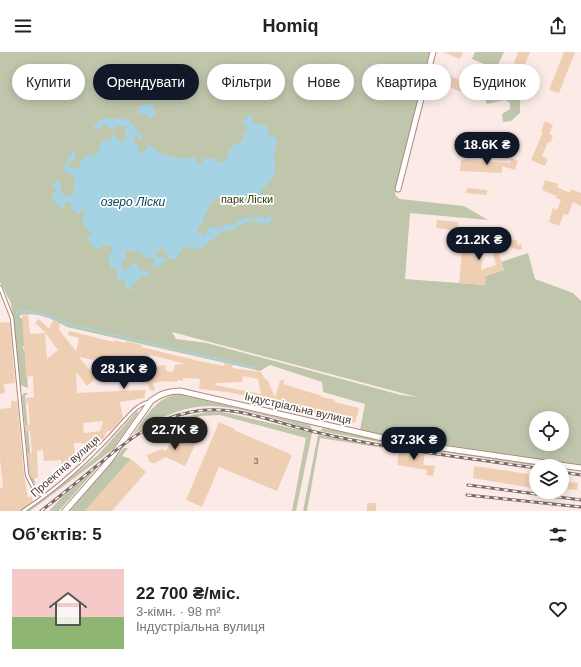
<!DOCTYPE html>
<html lang="uk">
<meta charset="utf-8">
<style>
body{margin:0;font-family:Arial,sans-serif;background:#f6f6f6;color:#222;height:100vh;display:flex;flex-direction:column;font-size:15px;white-space:nowrap}
*{box-sizing:border-box;margin:0}
p{font-size:13px;color:#767676}
.icon{flex:none;width:22px;height:22px;fill:none;stroke:currentColor;stroke-width:2;stroke-linecap:round;stroke-linejoin:round}
.map{position:relative;height:459px;overflow:hidden}
.details{display:flex;flex-direction:column;background:#fff;flex:1}
.details>*{flex:none}
.top-card{position:absolute;left:12px;top:12px;width:557px;height:36px;display:flex;gap:8px}
.controls{position:absolute;left:529px;top:359px;display:grid;gap:8px}
.controls a{display:grid;place-items:center;width:40px;height:40px;border-radius:50%;background:#fff;box-shadow:0 2px 10px #0003;font-size:20px}
.price{position:absolute;translate:-50% -34px;padding:0 9px;border-radius:14px;background:#111827;color:#fff;font-size:13px;line-height:26px;filter:drop-shadow(0 1px 2px #0008)}
.price::after{content:'';position:absolute;left:50%;top:24px;width:12px;height:9px;margin-left:-6px;background:inherit;clip-path:polygon(0 0,100% 0,50% 100%)}
.price.on{background:#222;color:#fff}
ul{padding:0;list-style:none}
li{display:flex;align-items:center;gap:12px;height:100px;padding:0 12px}
li+li{border-top:1px solid #e0e0e0}
li span{display:grid;place-items:center;flex:none;width:112px;height:80px;border-radius:0px;color:#555}
li>.icon{margin-inline-start:auto}
span .icon{width:48px;height:48px;fill:#fffc;stroke-width:1}
li b{font-size:17px}
h2{display:flex;justify-content:space-between;align-items:center;height:48px;padding:0 12px;font-size:17px}
.pill{padding:0 14px;border-radius:18px;background:#fff;box-shadow:0 2px 10px #0003;font-size:14px;line-height:36px}
.pill.on{background:#111827;color:#fff}
header{display:flex;justify-content:space-between;align-items:center;height:52px;padding:0 12px;background:#fff;font-size:18px;font-weight:700}
.map>svg:first-child{display:block}
.green{fill:#c0c6ac;fill-rule:evenodd}
.water{fill:#a6d3e3}
.lines{fill:none;stroke-linecap:round;stroke-linejoin:round}
.stream{stroke:#a6d3e3;stroke-width:1.5}
.building{fill:#efcfb3;fill-rule:evenodd}
.lane-casing{stroke:#ae897c;stroke-width:4.5}
.street-casing{stroke:#ae897c;stroke-width:7}
.lane{stroke:#fff;stroke-width:2.5}
.street{stroke:#fff;stroke-width:5}
.rail-casing{stroke:#7b6a65;stroke-width:3}
.rail{stroke:#fff;stroke-width:1.5;stroke-dasharray:4.5;stroke-linecap:butt}
.labels{text-anchor:middle;dominant-baseline:central;stroke-width:3.5;stroke-linejoin:round;paint-order:stroke}
.number-label{font-size:9px;fill:#705c51}
.park-label{font-size:11px;fill:#343b0e;stroke:#fff}
.street-label{font-size:11px;fill:#463630;stroke:#fff}
.water-label{font-size:12px;font-style:italic;fill:#054758;stroke:#fff}
</style>
<header><svg class="icon" aria-label="menu" viewBox="0 0 24 24"><path d="M4 6h16M4 12h16M4 18h16"/></svg>Homiq<svg class="icon" aria-label="share" viewBox="0 0 24 24"><path d="M12 15V3M7 8l5-5 5 5M5 13v7h14v-7"/></svg></header>
<div class="map">
<svg width="581" height="459" viewBox="0 0 581 459">
<rect width="100%" height="100%" fill="#fbeae5"/>
<g class="green">
<path d="M0 0H430L395 140 396 144 400 147 464 154 488 168 410 161 405 227 485 233V224L504 218 501 210 528 201 535 227 573 241 581 249V414L401 386 360 378 365 352 323 340 322 330 270 313 260 319 67 275C53 267 37 260 20 263V266H23L25 294H23V297H25L28 336 20 333 11 251 0 230ZM172 280 417 345 401 343 207 291 176 287ZM536 366H562V392H536Z"/>
<polygon points="475,0 504,0 496,17 472,7"/>
<polygon points="499,21 520,37 520,61 511,69 503,70 502,62 510,57 510,51 505,48 487,52 483,43 491,26"/>
<polygon points="24,341 28,341 25,344 32,421 36,433 31,427 29,419 22,344"/>
<path d="M178 342 310 373 312 378C281 368 243 355 210 354 184 354 153 367 133 383 145 366 156 345 178 342Z"/>
<polygon points="137,359 138,361 112,398 30,459 27,459 51,442 98,403"/>
<polygon points="210,359 228,361 312,381 296,459 292,459 306,386 220,363 200,364 156,381 153,376 176,367"/>
<polygon points="323,376 400,392 549,414 536,414 396,393 320,379"/>
<polygon points="318,383 396,398 320,386 307,459 303,459"/>
<polygon points="124,396 128,396 122,404 131,407 85,459 70,459"/>
<polygon points="97,416 59,459 49,459 63,444"/>
</g>
<g class="water">
<path d="M152 51 155 62 150 67 144 61 142 62 138 61C140 50 144 54 152 51Z"/>
<path d="M251 61 253 71 258 73 264 72 269 77 266 82 273 84 278 89C275 94 274 101 274 107 274 110 276 113 276 116 274 126 267 133 260 140V143L258 146 253 147 242 143 240 145V152L237 154H233L231 151 224 150 220 146H214C211 152 202 167 202 172L198 175 197 179 203 184 206 182 209 175 214 176 217 173 218 176H223L226 172 233 173 237 172 236 169 242 168 244 165 255 167 260 164 266 167 272 163C269 183 257 166 248 170 243 172 238 174 234 178H228L225 180 223 179C216 185 208 191 200 197 182 196 185 190 176 207H168V203L164 200 163 195H161L159 200 157 199 154 201 158 203V206L163 205 166 208C163 213 158 216 153 216L152 211 155 210V207L153 206 148 207 138 199 134 200 132 198 130 200 127 198 125 203 127 205C121 209 122 211 123 218H127L132 211 134 210 138 214 139 218 142 217 146 220 149 219V224L139 225 137 229 132 231V238L125 237 126 230 124 228H118L115 231C118 223 119 222 114 215L111 217 109 210 110 207 108 204 112 201V195L108 193H102V196H95L87 187 88 185 92 182 85 176 82 166 85 164 84 159 80 158 81 162H77L73 157 70 156 72 153V151L66 150 61 158 59 153 55 151 52 146 53 142 57 139 53 135 52 132 59 128 61 130V141L68 144 73 142 76 130 72 123 67 121 64 116 66 111 69 109 68 105 71 103V101L77 98 75 101V107L69 111 68 114 71 116 76 115 78 117 81 113 79 111 80 109 91 101 92 104H95C99 98 100 93 103 88H110L113 81H114L117 88 121 89 127 87V86L125 84 126 74H117L114 77 107 76V73L104 72 101 76 96 78 93 74 99 70 101 66 105 67H118L120 66 125 68 128 67 137 78 139 83H142L143 87 140 88 136 84 133 86V90L139 92 140 94 136 97 142 102 149 93 164 103 187 107 196 105 197 106 195 110 199 113 203 109V106L217 107 218 110H223L227 107C228 97 231 93 241 90L244 84V81L247 77V74L243 73V70Z"/>
</g>
<g class="lines">
<polyline class="stream" points="16,261 20,258 37,261 76,274 126,286 255,316"/>
</g>
<g class="building">
<polygon points="443,0 463,0 460,7"/>
<polygon points="518,0 530,0 524,15 514,11"/>
<polygon points="564,0 575,0 559,41 549,38"/>
<polygon points="442,20 477,36 473,45 438,30"/>
<polygon points="545,69 553,73 549,82 553,84 550,91 548,90 542,104 548,107 545,114 531,108 543,80 541,79"/>
<polygon points="511,106 518,109 515,118 502,114 502,121 460,119 461,108 510,111"/>
<polygon points="545,128 559,132 557,135 570,141 571,137 581,141 581,154 573,150 568,163 564,162 559,174 549,170 553,156 557,158 561,148 556,146 557,144 542,138"/>
<polygon points="467,136 487,138 487,143 466,141"/>
<polygon points="437,168 458,170 457,179 436,176"/>
<polygon points="478,179 483,179 483,184 484,183 481,218 496,213 487,182 493,181 504,218 486,223 485,233 459,231 462,200 472,200 473,182 478,182"/>
<polygon points="514,187 517,189 518,193 521,192 522,197 519,198 510,195 509,190"/>
<path d="M22 262H28L30 282 45 281 47 307 58 298 45 281H46L35 271 39 267 49 277 53 268 60 271 59 278 76 299 79 286 68 283 69 279 114 290V288L125 291 126 289 142 293 141 295 199 309 224 314V311L233 313 232 316 259 320 260 319 266 328 267 327 275 345 280 329 285 327 283 332 322 344V345L335 348 334 350 359 356 358 363H357L355 371 297 357 296 359 289 357 290 355 275 352 276 349 264 350V348L228 340 199 337 200 327 183 326V329L177 328V330L164 329 153 331 155 338 152 339 149 336 146 328 99 330V324L87 334 76 320 77 341 141 338H146L144 346 120 350 123 366 110 379H107L103 388 92 384 98 392 66 419 63 420 61 408 44 409 43 398 37 399 38 426H32L30 422 28 401H32L30 379H26L25 373H30L28 351H26V346L34 345 33 324 26 325ZM150 303 174 309 185 312 175 313 173 320 166 319 165 313 147 315ZM79 305 94 308 95 306 137 316 99 318V321L93 322ZM243 324 258 327 261 342 215 333 216 331 242 330ZM103 369 100 379 84 381 83 371ZM74 391H83L87 396 75 405Z"/>
<polygon points="0,270 10,271 15,331 4,332 5,341 0,342"/>
<polygon points="11,349 17,349 24,423 28,446 31,444 33,449 20,459 0,459 0,436 3,435 0,407 0,357 11,356"/>
<polygon points="219,370 235,377 234,378 292,403 277,439 219,415 202,455 186,448"/>
<polygon points="175,381 196,391 185,414 166,405 153,412 152,410 150,411 147,403 162,397 166,399"/>
<polygon points="399,398 425,402 423,413 435,414 433,424 426,423 427,418 397,413"/>
<polygon points="131,407 146,420 112,459 85,459"/>
<polygon points="474,414 535,423 533,436 473,426"/>
<polygon points="568,430 578,431 577,438 567,437"/>
<rect x="367" y="451" width="9" height="8"/>
</g>
<g class="lines">
<defs>
<g id="lane">
<polyline points="0,235 12,266 27,423 35,439 43,444"/>
<path d="M23 459C60 435 92 405 121 372 129 364 137 352 149 350"/>
</g>
<g id="street">
<polyline points="398,137 433,0"/>
<path d="M65 459 109 409 151 349C161 342 168 339 180 339L400 390 581 416"/>
</g>
</defs>
<use href="#lane" class="lane-casing"/>
<use href="#street" class="street-casing"/>
<use href="#lane" class="lane"/>
<use href="#street" class="street"/>
<defs>
<g id="rail">
<polyline points="562,420 581,423"/>
<polyline points="468,433 581,448"/>
<polyline points="467,443 581,455"/>
<path d="M41 459C59 445 76 431 93 417 122 393 152 367 191 360 233 351 275 371 315 380 387 397 463 405 536 416"/>
</g>
</defs>
<use href="#rail" class="rail-casing"/>
<use href="#rail" class="rail"/>
</g>
<g class="labels">
<g class="number-label">
<text x="256" y="409">3</text>
</g>
<g class="park-label">
<text x="247" y="147">парк Ліски</text>
</g>
<g class="street-label">
<text transform="translate(298 356) rotate(13)">Індустріальна вулиця</text>
<text transform="translate(65 414) rotate(-41)">Проектна вулиця</text>
</g>
<g class="water-label">
<text x="133" y="150">озеро Ліски</text>
</g>
</g>
</svg>
<div class="controls">
<a><svg class="icon" aria-label="locate" viewBox="0 0 24 24"><circle cx="12" cy="12" r="6"/><path d="M12 2v4M12 18v4M2 12h4M18 12h4"/></svg></a>
<a><svg class="icon" aria-label="layers" viewBox="0 0 24 24"><path d="M12 4l9 5-9 5-9-5zM3 14l9 5 9-5"/></svg></a>
</div>
<b class="price" style="left:487px;top:114px">18.6K ₴</b>
<b class="price" style="left:479px;top:209px">21.2K ₴</b>
<b class="price" style="left:124px;top:338px">28.1K ₴</b>
<b class="price on" style="left:175px;top:399px">22.7K ₴</b>
<b class="price" style="left:414px;top:409px">37.3K ₴</b>
<div class="top-card">
<a class="pill">Купити</a>
<a class="pill on">Орендувати</a>
<a class="pill">Фільтри</a>
<a class="pill">Нове</a>
<a class="pill">Квартира</a>
<a class="pill">Будинок</a>
</div>
</div>
<section class="details">
<h2>Об’єктів: 5<svg class="icon" aria-label="filters" viewBox="0 0 24 24"><path d="M4 7h16M4 17h16"/><circle cx="9" cy="7" r="2"/><circle cx="15" cy="17" r="2"/></svg></h2>
<ul>
<li><span style="background:linear-gradient(#f6c9c9 60%,#8fb573 0)"><svg class="icon" aria-label="home" viewBox="0 0 24 24"><path d="M3 11l9-7 9 7M6 9v11h12V9"/></svg></span><div><b>22 700 ₴/міс.</b><p>3-кімн. · 98 m²</p><p>Індустріальна вулиця</p></div><svg class="icon" aria-label="heart" viewBox="0 0 24 24"><path d="M12 20l-8-8c-3-5 5-10 8-4 3-6 11-1 8 4z"/></svg></li>
</ul>
</section>
